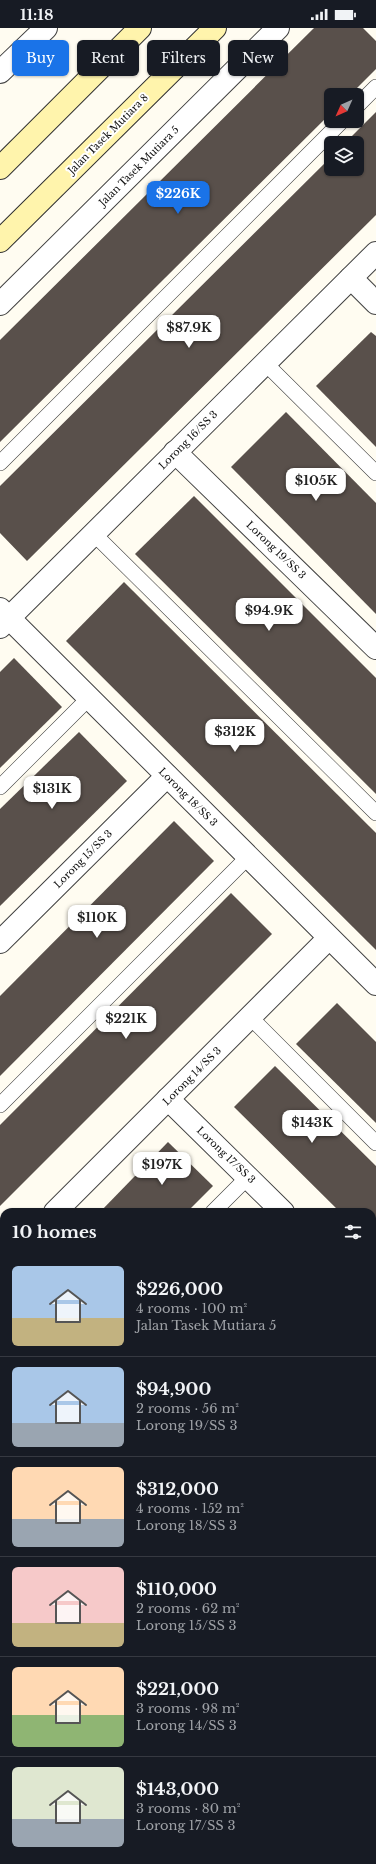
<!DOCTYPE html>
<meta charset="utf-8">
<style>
body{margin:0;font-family:"Libre Baskerville",serif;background:#20242c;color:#f1f3f6;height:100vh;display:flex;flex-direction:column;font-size:15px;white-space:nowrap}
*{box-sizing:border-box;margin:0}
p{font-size:13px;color:#9ea1a6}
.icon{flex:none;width:22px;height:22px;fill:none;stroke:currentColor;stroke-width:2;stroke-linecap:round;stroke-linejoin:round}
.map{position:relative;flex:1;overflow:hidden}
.side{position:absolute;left:0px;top:1180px;width:376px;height:656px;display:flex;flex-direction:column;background:#171b24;border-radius:12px 12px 0 0;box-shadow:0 1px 3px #0004}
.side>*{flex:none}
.hud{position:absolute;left:12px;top:12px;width:352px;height:36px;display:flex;gap:8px}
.needle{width:26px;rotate:225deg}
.controls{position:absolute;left:324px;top:60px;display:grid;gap:8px}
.controls a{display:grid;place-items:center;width:40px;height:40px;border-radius:6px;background:#171b24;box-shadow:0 1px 3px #0004;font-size:20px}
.price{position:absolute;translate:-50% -34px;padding:0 9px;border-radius:8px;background:#fff;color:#222;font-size:13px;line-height:26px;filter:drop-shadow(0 1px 2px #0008)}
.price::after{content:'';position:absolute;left:50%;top:24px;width:12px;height:9px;margin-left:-6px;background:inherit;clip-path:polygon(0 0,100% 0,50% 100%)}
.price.current{background:#1a73e8;color:#fff}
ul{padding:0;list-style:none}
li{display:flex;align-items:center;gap:12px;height:100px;padding:0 12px}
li+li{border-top:1px solid #363941}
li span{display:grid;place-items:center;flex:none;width:112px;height:80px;border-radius:6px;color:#555}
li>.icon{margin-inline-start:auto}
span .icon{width:48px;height:48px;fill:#fffc;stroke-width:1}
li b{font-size:17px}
h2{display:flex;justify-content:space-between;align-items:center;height:48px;padding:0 12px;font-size:17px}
.pill{padding:0 14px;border-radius:6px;background:#171b24;box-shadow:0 1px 3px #0004;font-size:14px;line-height:36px}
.pill.current{background:#1a73e8;color:#fff}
.status{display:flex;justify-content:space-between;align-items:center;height:28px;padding:0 20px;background:#171b24;direction:ltr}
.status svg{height:11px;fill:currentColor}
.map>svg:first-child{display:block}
.green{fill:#d4ecb8}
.building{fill:#59504b}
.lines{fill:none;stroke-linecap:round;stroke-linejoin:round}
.lane-casing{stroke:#424242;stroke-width:16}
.street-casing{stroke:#424242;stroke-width:24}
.secondary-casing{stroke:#313131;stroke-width:24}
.lane{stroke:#fff;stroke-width:15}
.street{stroke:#fff;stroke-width:22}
.secondary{stroke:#fff4ac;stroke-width:22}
.labels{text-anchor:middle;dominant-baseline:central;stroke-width:4;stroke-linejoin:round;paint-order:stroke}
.street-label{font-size:10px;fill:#0f0f0f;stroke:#fff}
</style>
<div class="status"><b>11:18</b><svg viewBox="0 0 49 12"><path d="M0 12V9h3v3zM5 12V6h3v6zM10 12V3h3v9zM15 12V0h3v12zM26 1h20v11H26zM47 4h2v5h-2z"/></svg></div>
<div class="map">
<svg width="376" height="1836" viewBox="0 0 376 1836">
<rect width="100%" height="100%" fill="#fffcf1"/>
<polygon class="green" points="376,1568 376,1708 372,1703 372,1572"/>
<g class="building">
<polygon points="314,0 363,0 376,13 376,41 350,67 331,67 331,85 0,414 0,312"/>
<polygon points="376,84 376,187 27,533 0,505 0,458 331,129 331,141 357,141 357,115 345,115"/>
<polygon points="371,304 376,308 376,419 316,358"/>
<polygon points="286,384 376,475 376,586 231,439"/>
<polygon points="194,468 376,650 376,766 135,526"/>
<polygon points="124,554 376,805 376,922 66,613"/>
<polygon points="14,630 62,679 0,740 0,644"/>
<polygon points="79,704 127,753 0,878 0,781"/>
<polygon points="174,793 214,833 0,1048 0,968"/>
<polygon points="231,865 272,906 0,1178 0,1097"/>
<polygon points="337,975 376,1014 376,1095 296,1016"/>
<polygon points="275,1038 376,1138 376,1220 372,1216 372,1184 340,1184 234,1079"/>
<polygon points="168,1114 213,1158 187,1184 100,1184"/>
<polygon points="4,1283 4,1372 0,1376 0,1287"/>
<polygon points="376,1367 376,1454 372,1458 372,1371"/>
<polygon points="4,1416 4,1505 0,1509 0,1420"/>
<polygon points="4,1608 4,1695 0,1699 0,1612"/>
<polygon points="4,1738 4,1806 0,1802 0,1742"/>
<polygon points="100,1832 189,1832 185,1836 96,1836"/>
<polygon points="248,1832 336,1832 332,1836 244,1836"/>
</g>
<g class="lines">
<defs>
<g id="lane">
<polyline points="357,78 376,59"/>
<polyline points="265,335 376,445"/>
<polyline points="0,435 342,93"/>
<polyline points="94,506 376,785"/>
<polyline points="0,759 89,670"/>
<polyline points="250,989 376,1115"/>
<polyline points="0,1077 248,829"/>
<polyline points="213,1184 248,1149"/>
<polyline points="372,1352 376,1348"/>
<polyline points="0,1397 4,1393"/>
<polyline points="0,1716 4,1713"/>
<polyline points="212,1836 216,1832"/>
</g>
<g id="street">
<polyline points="0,44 46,0"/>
<polyline points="351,250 376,275"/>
<polyline points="0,276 278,0"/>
<polyline points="175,424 376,620"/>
<polyline points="0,581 376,956"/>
<polyline points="0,599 376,225"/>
<polyline points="0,914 167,748"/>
<polyline points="168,1071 283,1184"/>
<polyline points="55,1184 329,910"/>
<polyline points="0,1238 4,1234"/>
<polyline points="372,1272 376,1276"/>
<polyline points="372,1516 376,1512"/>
<polyline points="0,1565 4,1561"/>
<polyline points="372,1744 376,1748"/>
<polyline points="48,1836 52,1832"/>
</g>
<g id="secondary">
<polyline points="0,140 140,0"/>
<polyline points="0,213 215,0"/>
</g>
</defs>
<use href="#lane" class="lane-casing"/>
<use href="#street" class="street-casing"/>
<use href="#secondary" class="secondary-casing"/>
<use href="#lane" class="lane"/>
<use href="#street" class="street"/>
<use href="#secondary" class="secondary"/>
</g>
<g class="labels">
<g class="street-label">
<text transform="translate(108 106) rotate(-45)">Jalan Tasek Mutiara 8</text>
<text transform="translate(139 138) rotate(-45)">Jalan Tasek Mutiara 5</text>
<text transform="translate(188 412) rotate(-45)">Lorong 16/SS 3</text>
<text transform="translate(276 522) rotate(44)">Lorong 19/SS 3</text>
<text transform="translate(188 769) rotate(45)">Lorong 18/SS 3</text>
<text transform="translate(83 831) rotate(-45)">Lorong 15/SS 3</text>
<text transform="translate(192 1048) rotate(-45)">Lorong 14/SS 3</text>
<text transform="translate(226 1127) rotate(44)">Lorong 17/SS 3</text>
</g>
</g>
</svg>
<div class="controls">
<a><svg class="needle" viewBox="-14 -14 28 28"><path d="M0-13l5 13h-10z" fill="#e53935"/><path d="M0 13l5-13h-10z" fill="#9ea1a6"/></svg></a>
<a><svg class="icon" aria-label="layers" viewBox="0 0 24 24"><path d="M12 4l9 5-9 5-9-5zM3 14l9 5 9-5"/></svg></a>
</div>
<b class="price current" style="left:178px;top:187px">$226K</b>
<b class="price" style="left:189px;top:321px">$87.9K</b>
<b class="price" style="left:316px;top:474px">$105K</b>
<b class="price" style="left:269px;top:604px">$94.9K</b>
<b class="price" style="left:235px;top:725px">$312K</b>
<b class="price" style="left:52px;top:782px">$131K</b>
<b class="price" style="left:97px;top:911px">$110K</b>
<b class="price" style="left:126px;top:1012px">$221K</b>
<b class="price" style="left:312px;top:1116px">$143K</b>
<b class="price" style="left:162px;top:1158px">$197K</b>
<div class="hud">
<a class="pill current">Buy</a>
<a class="pill">Rent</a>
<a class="pill">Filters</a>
<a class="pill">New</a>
</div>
<section class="side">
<h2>10 homes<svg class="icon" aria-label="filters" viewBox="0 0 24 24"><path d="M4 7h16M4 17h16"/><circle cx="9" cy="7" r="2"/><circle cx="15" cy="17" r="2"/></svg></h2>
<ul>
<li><span style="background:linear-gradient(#a9c7e8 65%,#c2b280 0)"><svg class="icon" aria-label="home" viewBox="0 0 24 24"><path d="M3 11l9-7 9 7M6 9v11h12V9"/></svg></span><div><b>$226,000</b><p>4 rooms · 100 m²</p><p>Jalan Tasek Mutiara 5</p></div></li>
<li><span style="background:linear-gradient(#a9c7e8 70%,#9aa5b1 0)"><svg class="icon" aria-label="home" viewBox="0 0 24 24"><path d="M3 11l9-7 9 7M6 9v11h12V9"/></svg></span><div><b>$94,900</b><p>2 rooms · 56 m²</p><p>Lorong 19/SS 3</p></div></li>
<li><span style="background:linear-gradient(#ffd9b3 65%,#9aa5b1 0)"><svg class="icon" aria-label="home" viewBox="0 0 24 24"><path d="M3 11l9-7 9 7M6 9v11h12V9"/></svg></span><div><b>$312,000</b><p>4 rooms · 152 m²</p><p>Lorong 18/SS 3</p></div></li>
<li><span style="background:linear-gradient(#f6c9c9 70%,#c2b280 0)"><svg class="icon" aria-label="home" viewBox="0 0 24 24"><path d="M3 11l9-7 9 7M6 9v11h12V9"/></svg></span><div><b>$110,000</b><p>2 rooms · 62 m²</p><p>Lorong 15/SS 3</p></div></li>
<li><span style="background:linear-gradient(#ffd9b3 60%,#8fb573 0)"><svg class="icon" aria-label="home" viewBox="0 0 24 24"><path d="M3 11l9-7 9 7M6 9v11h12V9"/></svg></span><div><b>$221,000</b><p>3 rooms · 98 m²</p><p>Lorong 14/SS 3</p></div></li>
<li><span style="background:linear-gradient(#dfe7d0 65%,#9aa5b1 0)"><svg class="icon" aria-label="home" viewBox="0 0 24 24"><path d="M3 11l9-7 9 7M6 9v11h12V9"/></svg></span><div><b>$143,000</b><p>3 rooms · 80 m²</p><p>Lorong 17/SS 3</p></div></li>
</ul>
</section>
</div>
